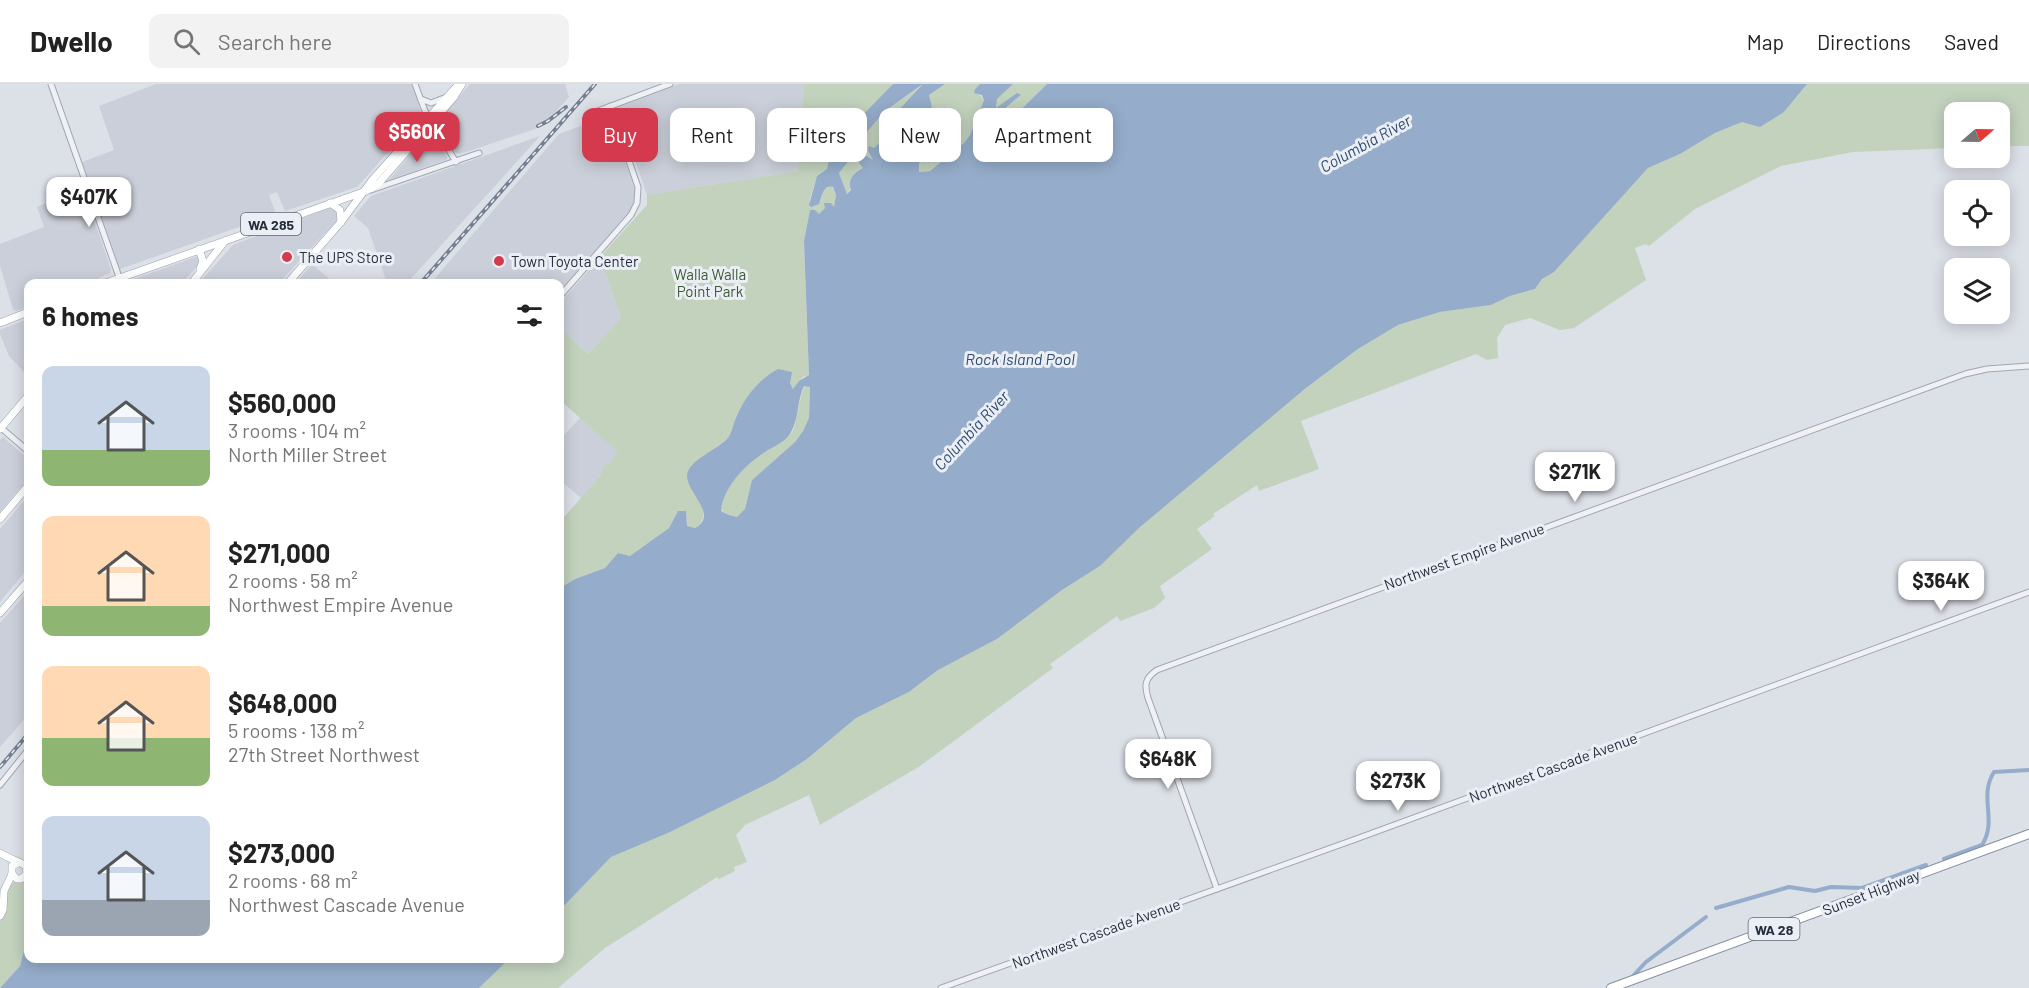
<!DOCTYPE html>
<meta charset="utf-8">
<style>
body{margin:0;font-family:Barlow,sans-serif;background:#f2f2f2;color:#222;height:100vh;display:flex;flex-direction:column;font-size:22px;white-space:nowrap}
*{box-sizing:border-box;margin:0}
p{font-size:20px;color:#767676}
.icon{flex:none;width:33px;height:33px;fill:none;stroke:currentColor;stroke-width:2;stroke-linecap:round;stroke-linejoin:round}
.map{position:relative;flex:1;overflow:hidden}
.panel{position:absolute;left:24px;top:195px;width:540px;height:684px;display:flex;flex-direction:column;background:#fff;border-radius:12px;box-shadow:0 3px 15px #0003}
.panel>*{flex:none}
.top-card{position:absolute;left:582px;top:24px;width:570px;height:54px;display:flex;gap:12px}
.needle{width:39px;rotate:70deg}
.buttons{position:absolute;left:1944px;top:18px;display:grid;gap:12px}
.buttons a{display:grid;place-items:center;width:66px;height:66px;border-radius:12px;background:#fff;box-shadow:0 3px 15px #0003;font-size:30px}
.price{position:absolute;translate:-50% -51px;padding:0 14px;border-radius:12px;background:#fff;color:#222;font-size:20px;line-height:39px;filter:drop-shadow(0 2px 3px #0008)}
.price::after{content:'';position:absolute;left:50%;top:36px;width:18px;height:14px;margin-left:-9px;background:inherit;clip-path:polygon(0 0,100% 0,50% 100%)}
.price.selected{background:#d5394d;color:#fff}
ul{padding:0;list-style:none}
li{display:flex;align-items:center;gap:18px;height:150px;padding:0 18px}
li span{display:grid;place-items:center;flex:none;width:168px;height:120px;border-radius:12px;color:#555}
li>.icon{margin-inline-start:auto}
span .icon{width:72px;height:72px;fill:#fffc;stroke-width:1}
li b{font-size:26px}
h2{display:flex;justify-content:space-between;align-items:center;height:72px;padding:0 18px;font-size:26px}
.tag{padding:0 21px;border-radius:12px;background:#fff;box-shadow:0 3px 15px #0003;font-size:21px;line-height:54px}
.tag.selected{background:#d5394d;color:#fff}
header{display:flex;align-items:center;gap:36px;box-sizing:border-box;height:84px;padding:0 30px;background:#fff;border-bottom:2px solid #e0e0e0}
header strong{font-size:28px}
nav{display:flex;gap:33px;margin-inline-start:auto;font-size:21px}
.search{width:420px;height:54px;background:#f2f2f2;display:flex;align-items:center;gap:15px;box-sizing:border-box;padding:0 21px;border-radius:12px;color:#767676;font-size:22px}
.map>svg:first-child{display:block}
.built{fill:#cacfd9}
.green{fill:#c2d2bd}
.water{fill:#95adca;fill-rule:evenodd}
.lines{fill:none;stroke-linecap:round;stroke-linejoin:round}
.canal{stroke:#95adca;stroke-width:4}
.minor-casing{stroke:#a1a7b1;stroke-width:7}
.major-casing{stroke:#9ba4b4;stroke-width:8}
.highway-casing{stroke:#838d9f;stroke-width:10}
.minor{stroke:#eff1f5;stroke-width:5}
.major{stroke:#fff;stroke-width:7}
.highway{stroke:#fff;stroke-width:8}
.rail-casing{stroke:#757f92;stroke-width:4}
.rail{stroke:#ebeff5;stroke-width:1.5;stroke-dasharray:4.5;stroke-linecap:butt}
.poi-dot{fill:#d5394d;stroke:#ebeff5;stroke-width:2}
.labels{text-anchor:middle;dominant-baseline:central;stroke-width:6;stroke-linejoin:round;paint-order:stroke}
.shield{fill:#ebeff5;stroke:#606875;stroke-width:1.5}
.shield-label{font-size:14px;font-weight:bold;fill:#252e3e}
.poi-label{font-size:15px;fill:#252e3e;stroke:#ebeff5;text-anchor:start}
.park-label{font-size:15px;fill:#395b32;stroke:#ebeff5}
.street-label{font-size:15px;fill:#252e3e;stroke:#ebeff5}
.water-label{font-size:16px;font-style:italic;fill:#2d4b74;stroke:#ebeff5}
</style>
<header>
<strong>Dwello</strong>
<div class="search"><svg class="icon" aria-label="search" viewBox="0 0 24 24"><circle cx="10" cy="10" r="6"/><path d="M15 15l6 6"/></svg>Search here</div>
<nav><a>Map</a><a>Directions</a><a>Saved</a></nav>
</header>
<div class="map">
<svg width="2029" height="904" viewBox="0 0 2029 904">
<rect width="100%" height="100%" fill="#dce0e7"/>
<g class="built">
<polygon points="156,0 412,0 421,29 418,35 357,103 285,127 277,108 269,111 276,130 120,185 82,78 114,66 99,22"/>
<polygon points="470,0 565,0 569,13 549,35 535,45 460,70 456,69 438,36"/>
<polygon points="679,0 804,0 798,87 647,111 617,24"/>
<polygon points="608,32 636,108 637,120 560,208 560,200 430,200 559,50"/>
<polygon points="429,48 434,49 448,75 389,96"/>
<polygon points="540,52 407,199 387,199 368,144 354,132 371,112"/>
<polygon points="83,104 111,185 110,189 87,199 28,200 28,222 16,227 13,225 0,182 0,160 44,143 37,123"/>
<polygon points="334,122 340,133 279,199 198,200 233,161"/>
<polygon points="198,172 200,179 182,199 129,200 132,196"/>
<polygon points="600,173 621,234 588,270 560,244 560,219"/>
<polygon points="312,180 334,199 296,199"/>
<polygon points="28,235 28,292 9,272 0,250 0,246"/>
<polygon points="580,334 619,368 611,378 603,382 600,392 581,414 560,396 560,356"/>
<polygon points="3,353 28,375 28,395 0,428 0,356"/>
<polygon points="28,412 28,484 0,518 0,445"/>
<polygon points="28,507 28,631 0,663 0,539"/>
</g>
<g class="green">
<path d="M804 0H893L838 59 829 75 827 85 817 92 809 118H820L824 105 831 101 836 111 834 123H826L819 131 810 126 804 157 809 291 803 293 793 305 790 299 791 288 741 323 729 354 695 379 687 394C695 408 714 433 695 444L687 442 686 427H678L669 444 630 472 618 469 605 484 575 495 560 504V438L600 392 603 382 611 378 618 368 560 316V305L564 299 560 295V244L588 270 621 234 600 173 647 121V111L798 87Z"/>
<polygon points="924,0 894,31 880,58 874,64 874,77 860,68 860,56 885,27"/>
<polygon points="945,0 980,0 975,5 984,16 970,51 964,59 930,87 918,88 919,79 934,68 932,60 921,64 923,53 913,58 911,46 932,23 929,11"/>
<path d="M1013 0H1047L1004 42 995 43C998 29 1009 20 1021 12L996 25 997 15Z"/>
<polygon points="1807,0 2029,0 2029,62 2000,62 2000,28 1954,28 1954,64 1853,68 1781,82 1695,125 1649,162 1646,160 1635,164 1646,196 1574,244 1560,246 1530,234 1505,241 1497,254 1498,274 1487,276 1476,270 1301,337 1319,385 1259,407 1257,401 1213,430 1215,432 1197,445 1212,465 1160,502 1165,514 1154,524 1120,537 1117,532 1050,580 1053,584 920,682 820,741 809,711 745,741 736,751 747,778 734,783 735,787 719,795 717,793 605,864 558,904 479,904 509,875 560,874 560,826 611,773 668,749 775,696 807,675 856,634 909,608 938,586 997,555 1062,506 1100,482 1139,444 1306,304 1358,265 1398,241 1440,228 1491,221 1510,212 1535,205 1542,195 1554,188 1648,84 1680,70 1715,49 1742,38 1784,28"/>
<polygon points="851,74 857,76 864,84 847,110 839,89"/>
<path d="M805 302H810L809 334 803 347 795 358 752 396 745 426 737 433 729 431 721 426C724 402 745 381 765 368 773 362 786 356 792 348 798 338 798 315 805 302Z"/>
<path d="M28 789V851L20 882 0 904V838C7 826 2 809 12 800 17 796 23 792 28 789Z"/>
</g>
<g class="water">
<path d="M893 0H945L929 11 932 23 911 46 913 57 923 53 922 63 933 60 934 68 919 79V88L930 87 964 59 970 51 984 16 982 11 974 9 975 5 980 0H1013L997 15 996 24 1017 9 1021 11C1010 20 997 29 996 43L1004 42 1047 0H1807L1784 28 1760 43 1742 38 1715 49 1680 70 1648 84 1554 188 1542 195 1535 205 1510 212 1491 221 1440 228 1398 241 1358 265 1306 304 1139 444 1100 482 1062 506 997 555 938 586 909 608 856 634 807 675 775 696 668 749 611 773 560 826V504L575 495 605 484 618 469 630 472 669 444 678 427H686L687 442 695 444C719 431 687 409 687 392 687 377 718 365 727 355 732 350 733 340 736 334 744 314 759 295 778 285L792 288 790 299 793 305 799 297 809 291 804 157 810 126H815L819 130 825 124 824 119H831L834 123 836 111 833 103C823 100 822 113 819 120L811 123 809 121 817 92 827 85 829 75 835 64 833 59 840 57 856 38ZM923 0 894 31 880 58 874 64 869 62 868 66 873 76 860 68V56L885 27ZM851 74 857 76 863 84C854 89 847 95 851 106L847 110 839 89ZM804 302 810 303 809 334 803 347 795 358 752 396 745 425 737 433 729 431 721 427C723 403 746 380 765 368 774 362 786 358 791 348 799 335 797 316 804 302Z"/>
<polygon points="28,851 28,874 509,875 479,904 0,904 20,882"/>
</g>
<g class="lines">
<g class="canal">
<path d="M1944 775 1982 761C1998 736 1978 713 1994 688L2029 686"/>
<polyline points="1716,824 1789,803 1815,807 1831,803 1862,804 1926,781"/>
<polyline points="1633,892 1646,878 1706,833"/>
</g>
<defs>
<g id="minor">
<polyline points="51,0 119,193"/>
<polyline points="415,0 425,27 456,78"/>
<polyline points="421,15 431,19 444,14"/>
<polyline points="587,31 670,0"/>
<polyline points="371,106 479,69"/>
<polyline points="560,212 631,131 637,119 638,103 610,22"/>
<polyline points="0,343 28,367"/>
<polyline points="0,701 28,666"/>
<path d="M1217 805 1148 614C1144 601 1145 594 1157 586L1965 290 1987 285 2029 282"/>
<polyline points="941,904 1356,755 2029,508"/>
</g>
<g id="major">
<polyline points="330,119 340,126 341,138"/>
<polyline points="199,165 203,177 200,185"/>
<polyline points="103,200 366,107 379,99 454,13 462,0"/>
<polyline points="191,200 225,157"/>
<polyline points="287,200 341,138 373,95 459,0"/>
<polyline points="0,239 28,228"/>
<polyline points="0,345 28,312"/>
<polyline points="0,435 28,402"/>
<polyline points="0,529 28,497"/>
<path d="M0 769C9 775 19 777 26 782L27 790 21 795H17L12 790V782L18 779"/>
<polyline points="0,832 3,826 4,807 12,790"/>
</g>
<polyline id="highway" points="1611,904 2029,750"/>
</defs>
<use href="#minor" class="minor-casing"/>
<use href="#major" class="major-casing"/>
<use href="#highway" class="highway-casing"/>
<use href="#minor" class="minor"/>
<use href="#major" class="major"/>
<use href="#highway" class="highway"/>
<defs>
<g id="rail">
<polyline points="538,42 548,37 566,23"/>
<polyline points="420,200 595,0"/>
<polyline points="0,683 28,650"/>
</g>
</defs>
<use href="#rail" class="rail-casing"/>
<use href="#rail" class="rail"/>
</g>
<g class="poi-dot">
<circle cx="287" cy="173" r="6"/>
<circle cx="499" cy="177" r="6"/>
</g>
<g class="labels">
<g class="shield">
<rect x="241" y="129" width="60" height="22" rx="4.5"/>
<rect x="1748.5" y="834" width="51" height="22" rx="4.5"/>
</g>
<g class="shield-label">
<text x="271" y="140">WA 285</text>
<text x="1774" y="845">WA 28</text>
</g>
<g class="poi-label">
<text x="299" y="173">The UPS Store</text>
<text x="511" y="177">Town Toyota Center</text>
</g>
<g class="park-label">
<text x="710" y="190">Walla Walla<tspan x="710" dy="17">Point Park</tspan></text>
</g>
<g class="street-label">
<text transform="translate(1464 472) rotate(-20)">Northwest Empire Avenue</text>
<text transform="translate(1553 683) rotate(-20)">Northwest Cascade Avenue</text>
<text transform="translate(1871 808) rotate(-21)">Sunset Highway</text>
<text transform="translate(1096 849) rotate(-20)">Northwest Cascade Avenue</text>
</g>
<g class="water-label">
<text transform="translate(1365 59) rotate(-29)">Columbia River</text>
<text x="1020" y="274">Rock Island Pool</text>
<text transform="translate(971 346) rotate(-47)">Columbia River</text>
</g>
</g>
</svg>
<div class="buttons">
<a><svg class="needle" viewBox="-14 -14 28 28"><path d="M0-13l5 13h-10z" fill="#e53935"/><path d="M0 13l5-13h-10z" fill="#767676"/></svg></a>
<a><svg class="icon" aria-label="locate" viewBox="0 0 24 24"><circle cx="12" cy="12" r="6"/><path d="M12 2v4M12 18v4M2 12h4M18 12h4"/></svg></a>
<a><svg class="icon" aria-label="layers" viewBox="0 0 24 24"><path d="M12 4l9 5-9 5-9-5zM3 14l9 5 9-5"/></svg></a>
</div>
<b class="price selected" style="left:417px;top:79px">$560K</b>
<b class="price" style="left:89px;top:144px">$407K</b>
<b class="price" style="left:1575px;top:419px">$271K</b>
<b class="price" style="left:1941px;top:528px">$364K</b>
<b class="price" style="left:1168px;top:706px">$648K</b>
<b class="price" style="left:1398px;top:728px">$273K</b>
<div class="top-card">
<a class="tag selected">Buy</a>
<a class="tag">Rent</a>
<a class="tag">Filters</a>
<a class="tag">New</a>
<a class="tag">Apartment</a>
</div>
<section class="panel">
<h2>6 homes<svg class="icon" aria-label="filters" viewBox="0 0 24 24"><path d="M4 7h16M4 17h16"/><circle cx="9" cy="7" r="2"/><circle cx="15" cy="17" r="2"/></svg></h2>
<ul>
<li><span style="background:linear-gradient(#c9d6e8 70%,#8fb573 0)"><svg class="icon" aria-label="home" viewBox="0 0 24 24"><path d="M3 11l9-7 9 7M6 9v11h12V9"/></svg></span><div><b>$560,000</b><p>3 rooms · 104 m²</p><p>North Miller Street</p></div></li>
<li><span style="background:linear-gradient(#ffd9b3 75%,#8fb573 0)"><svg class="icon" aria-label="home" viewBox="0 0 24 24"><path d="M3 11l9-7 9 7M6 9v11h12V9"/></svg></span><div><b>$271,000</b><p>2 rooms · 58 m²</p><p>Northwest Empire Avenue</p></div></li>
<li><span style="background:linear-gradient(#ffd9b3 60%,#8fb573 0)"><svg class="icon" aria-label="home" viewBox="0 0 24 24"><path d="M3 11l9-7 9 7M6 9v11h12V9"/></svg></span><div><b>$648,000</b><p>5 rooms · 138 m²</p><p>27th Street Northwest</p></div></li>
<li><span style="background:linear-gradient(#c9d6e8 70%,#9aa5b1 0)"><svg class="icon" aria-label="home" viewBox="0 0 24 24"><path d="M3 11l9-7 9 7M6 9v11h12V9"/></svg></span><div><b>$273,000</b><p>2 rooms · 68 m²</p><p>Northwest Cascade Avenue</p></div></li>
</ul>
</section>
</div>
